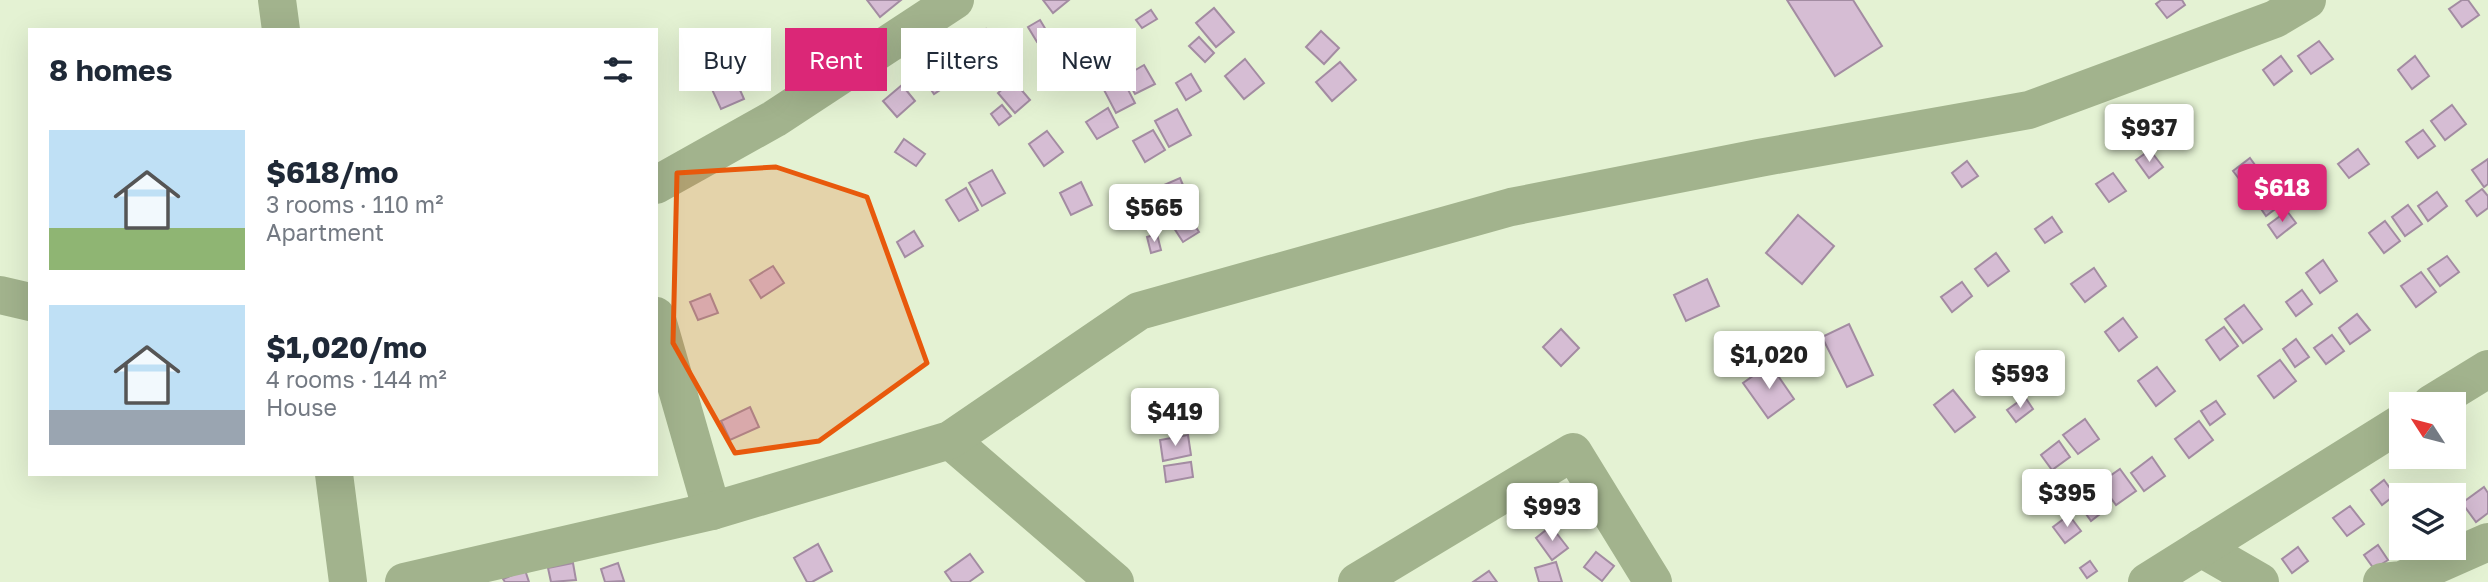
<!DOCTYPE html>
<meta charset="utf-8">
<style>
body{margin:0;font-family:"Golos Text",sans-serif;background:#f2f2f3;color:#1f2937;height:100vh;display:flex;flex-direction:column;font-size:26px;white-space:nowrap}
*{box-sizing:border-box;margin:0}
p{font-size:23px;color:#747a83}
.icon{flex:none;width:38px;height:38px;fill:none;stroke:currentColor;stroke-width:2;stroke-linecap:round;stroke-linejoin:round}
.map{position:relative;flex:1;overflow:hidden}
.panel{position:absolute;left:28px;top:28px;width:630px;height:448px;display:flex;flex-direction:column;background:#fff;border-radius:0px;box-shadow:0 7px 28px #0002}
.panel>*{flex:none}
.guide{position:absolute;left:679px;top:28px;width:665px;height:63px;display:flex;gap:14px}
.needle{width:46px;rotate:306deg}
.fabs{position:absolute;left:2389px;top:392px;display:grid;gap:14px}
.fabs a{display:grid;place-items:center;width:77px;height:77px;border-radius:0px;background:#fff;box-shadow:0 7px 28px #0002;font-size:35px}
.price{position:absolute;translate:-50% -60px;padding:0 16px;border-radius:7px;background:#fff;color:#222;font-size:23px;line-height:46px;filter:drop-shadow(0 2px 4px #0008)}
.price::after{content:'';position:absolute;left:50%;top:42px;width:21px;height:16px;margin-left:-10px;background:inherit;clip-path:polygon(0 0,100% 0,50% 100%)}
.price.selected{background:#db2777;color:#fff}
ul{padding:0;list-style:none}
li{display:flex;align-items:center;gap:21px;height:175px;padding:0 21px}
li span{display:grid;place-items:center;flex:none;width:196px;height:140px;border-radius:0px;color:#555}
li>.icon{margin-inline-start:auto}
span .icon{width:84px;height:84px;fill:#fffc;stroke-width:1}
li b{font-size:30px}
h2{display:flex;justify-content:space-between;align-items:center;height:84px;padding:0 21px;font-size:30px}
.pill{padding:0 24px;border-radius:0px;background:#fff;box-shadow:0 7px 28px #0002;font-size:24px;line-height:63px}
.pill.selected{background:#db2777;color:#fff}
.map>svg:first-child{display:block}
.building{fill:#d6bdd4;stroke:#a38ca2;stroke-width:2}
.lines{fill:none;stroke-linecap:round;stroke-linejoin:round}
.minor{stroke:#a2b38d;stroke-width:38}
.marked{fill:#e8590c;fill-opacity:0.2;stroke:#e8590c;stroke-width:5;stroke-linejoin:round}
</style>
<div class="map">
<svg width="2488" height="582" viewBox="0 0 2488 582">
<rect width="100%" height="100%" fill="#e4f2d3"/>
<g class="building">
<polygon points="867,0 901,0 880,17"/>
<polygon points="1043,0 1069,0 1053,13"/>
<polygon points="1787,0 1853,0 1882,46 1835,76"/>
<polygon points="2161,0 2182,0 2185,5 2167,18 2156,4"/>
<polygon points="2462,0 2468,0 2479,15 2462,27 2449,9"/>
<polygon points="1214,8 1234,32 1216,47 1196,23"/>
<polygon points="1151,10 1157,19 1142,28 1136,20"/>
<polygon points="1040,20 1049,35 1037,42 1028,27"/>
<polygon points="986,29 998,47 982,59 970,41"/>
<polygon points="1321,31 1339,48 1324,64 1306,47"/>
<polygon points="1199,37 1214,53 1205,62 1189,46"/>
<polygon points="2319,41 2333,59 2311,74 2298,56"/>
<polygon points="1074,43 1083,60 1062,70 1054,53"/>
<polygon points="967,46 979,63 966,73 954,56"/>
<polygon points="2281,56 2292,71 2274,85 2263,70"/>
<polygon points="2415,56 2429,76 2412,89 2398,70"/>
<polygon points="1245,59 1264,83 1244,99 1225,76"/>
<polygon points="943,60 955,80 934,94 921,75"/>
<polygon points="1340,62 1356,80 1332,101 1316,82"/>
<polygon points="1144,65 1155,84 1135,94 1125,76"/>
<polygon points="733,74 744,99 721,109 710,85"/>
<polygon points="1191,74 1201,91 1186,100 1176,83"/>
<polygon points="1122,78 1135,103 1116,113 1103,88"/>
<polygon points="1013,80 1030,100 1015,113 998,93"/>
<polygon points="902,85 915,101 897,117 883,101"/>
<polygon points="1002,105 1011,116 999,125 991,114"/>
<polygon points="2452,105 2466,124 2445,140 2431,121"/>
<polygon points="1108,108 1118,127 1097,139 1086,122"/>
<polygon points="1177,109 1191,135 1169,147 1155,121"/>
<polygon points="1153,130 1165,150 1145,162 1133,141"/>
<polygon points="2423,130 2435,146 2418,158 2406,142"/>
<polygon points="1047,131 1063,152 1044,166 1029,144"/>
<polygon points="904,139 925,154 916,166 895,152"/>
<polygon points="2358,149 2369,164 2349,178 2338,164"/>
<polygon points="2150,150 2163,167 2149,178 2136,160"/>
<polygon points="2250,158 2263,176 2246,188 2233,171"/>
<polygon points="2488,159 2488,184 2484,187 2472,170"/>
<polygon points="1967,161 1978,176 1962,187 1952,173"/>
<polygon points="992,170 1005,193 982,206 969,183"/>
<polygon points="2113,173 2126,191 2109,202 2096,184"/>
<polygon points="1180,178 1188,197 1173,204 1164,185"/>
<polygon points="1081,182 1092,205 1071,215 1060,193"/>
<polygon points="966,188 978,210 959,221 946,200"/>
<polygon points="2482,189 2488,196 2488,208 2477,216 2466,201"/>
<polygon points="2274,190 2283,203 2266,216 2257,203"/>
<polygon points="2437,192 2447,206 2428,221 2418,206"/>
<polygon points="2408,205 2422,224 2405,236 2392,217"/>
<polygon points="2287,211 2296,223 2277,238 2268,225"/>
<polygon points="1186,212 1199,232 1183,242 1170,222"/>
<polygon points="1798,215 1834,246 1802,284 1766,253"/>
<polygon points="2052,217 2062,232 2045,243 2035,229"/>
<polygon points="2385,221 2400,241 2384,253 2369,233"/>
<polygon points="914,231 923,246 905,257 897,242"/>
<polygon points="1157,234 1161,250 1151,253 1147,237"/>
<polygon points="1996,253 2009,271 1988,286 1975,269"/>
<polygon points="2447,256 2459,272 2440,286 2428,269"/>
<polygon points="2323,260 2337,281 2320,293 2306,273"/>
<polygon points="773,266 784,283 761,298 750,280"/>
<polygon points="2094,268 2106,286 2085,302 2071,284"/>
<polygon points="2421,272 2436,292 2416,307 2401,286"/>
<polygon points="1707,279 1719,306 1686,321 1674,295"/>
<polygon points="1962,282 1972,296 1952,312 1941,297"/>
<polygon points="2302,290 2312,304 2296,316 2286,302"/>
<polygon points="710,294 718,313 698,320 690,302"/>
<polygon points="2244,305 2262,329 2243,343 2225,319"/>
<polygon points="2357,314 2370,330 2350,344 2339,328"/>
<polygon points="2123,318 2137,337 2119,351 2105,332"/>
<polygon points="1849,324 1873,375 1847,387 1822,337"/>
<polygon points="2224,327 2238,346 2220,360 2206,340"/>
<polygon points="1561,329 1579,348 1561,366 1543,347"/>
<polygon points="2332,335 2344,351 2326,364 2314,348"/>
<polygon points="2296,339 2309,357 2295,367 2283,349"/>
<polygon points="2280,360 2296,381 2274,398 2258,376"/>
<polygon points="1770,364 1794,399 1768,418 1743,383"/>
<polygon points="2157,367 2175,391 2156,406 2138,381"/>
<polygon points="1953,390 1975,417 1955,432 1934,405"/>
<polygon points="2025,397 2033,409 2016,422 2007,410"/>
<polygon points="2216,401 2225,414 2210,425 2201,411"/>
<polygon points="750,407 759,427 730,440 721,421"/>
<polygon points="2085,419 2099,439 2078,454 2063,435"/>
<polygon points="2199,421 2213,440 2189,458 2175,439"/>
<polygon points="1188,435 1191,455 1163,461 1160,440"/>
<polygon points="2059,441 2070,457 2052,470 2041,455"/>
<polygon points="2152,457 2165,476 2144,491 2131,473"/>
<polygon points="1191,462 1193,477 1166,482 1164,466"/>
<polygon points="2120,469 2136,491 2116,505 2100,483"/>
<polygon points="2384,480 2395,495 2382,505 2371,490"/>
<polygon points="2484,487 2488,493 2488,513 2476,522 2462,503"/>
<polygon points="2098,491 2109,507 2091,521 2079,504"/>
<polygon points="1572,497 1584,508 1575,518 1563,507"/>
<polygon points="2350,506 2364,524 2347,536 2333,518"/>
<polygon points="2069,515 2081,531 2065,543 2053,527"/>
<polygon points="1551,526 1568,548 1552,560 1536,538"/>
<polygon points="818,544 832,571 812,582 807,582 794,558"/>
<polygon points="2378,545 2388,560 2374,569 2364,555"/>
<polygon points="2298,547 2308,561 2292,573 2282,559"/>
<polygon points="1596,552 1614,566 1602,581 1584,567"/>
<polygon points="970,554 983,572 969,582 952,582 945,572"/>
<polygon points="2090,561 2097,571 2087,578 2080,568"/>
<polygon points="1556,562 1562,582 1539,582 1535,568"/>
<polygon points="573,563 576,580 551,582 548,568"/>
<polygon points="618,563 624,581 605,582 601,569"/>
<polygon points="525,570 529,582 505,582 503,579"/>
<polygon points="1489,571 1497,582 1473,582"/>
</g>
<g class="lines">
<g class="minor">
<polyline points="277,0 281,30"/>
<polyline points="656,185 774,119 955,0"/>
<polyline points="0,295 30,302"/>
<polyline points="656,316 712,511"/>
<polyline points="2431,404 2488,369"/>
<polyline points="950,440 1115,582"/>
<polyline points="334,474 348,582"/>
<polyline points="2201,548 2260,582"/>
<polyline points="404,582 712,511 950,440 1139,311 1511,207 1759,158 2029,110 2275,19 2307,0"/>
<polyline points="1357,582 1573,452 1653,582"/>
<polyline points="2147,582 2401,423"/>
<polyline points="2382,582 2402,580 2488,542"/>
</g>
</g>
<path class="marked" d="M776 167 867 197 927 363 819 441 735 453 673 343 677 173Z"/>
</svg>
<div class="fabs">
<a><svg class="needle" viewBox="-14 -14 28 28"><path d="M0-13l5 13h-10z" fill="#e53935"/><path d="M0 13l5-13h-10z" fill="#747a83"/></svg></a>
<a><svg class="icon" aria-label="layers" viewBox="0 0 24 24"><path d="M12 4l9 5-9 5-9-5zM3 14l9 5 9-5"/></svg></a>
</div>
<b class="price" style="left:2149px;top:164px">$937</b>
<b class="price selected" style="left:2282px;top:224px">$618</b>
<b class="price" style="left:1154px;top:244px">$565</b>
<b class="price" style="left:1769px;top:391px">$1,020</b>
<b class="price" style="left:2020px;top:410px">$593</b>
<b class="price" style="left:1175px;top:448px">$419</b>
<b class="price" style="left:2067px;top:529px">$395</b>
<b class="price" style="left:1552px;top:543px">$993</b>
<div class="guide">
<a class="pill">Buy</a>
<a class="pill selected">Rent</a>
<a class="pill">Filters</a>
<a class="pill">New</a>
</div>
<section class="panel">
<h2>8 homes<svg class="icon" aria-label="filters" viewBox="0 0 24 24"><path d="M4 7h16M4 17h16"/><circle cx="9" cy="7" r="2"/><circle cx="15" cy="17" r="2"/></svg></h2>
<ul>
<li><span style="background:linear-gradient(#bfe0f5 70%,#8fb573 0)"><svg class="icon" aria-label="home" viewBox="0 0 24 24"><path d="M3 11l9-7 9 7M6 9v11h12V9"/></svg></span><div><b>$618/mo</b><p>3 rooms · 110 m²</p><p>Apartment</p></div></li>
<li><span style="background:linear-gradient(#bfe0f5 75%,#9aa5b1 0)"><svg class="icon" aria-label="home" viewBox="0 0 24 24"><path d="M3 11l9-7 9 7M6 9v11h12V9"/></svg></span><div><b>$1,020/mo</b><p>4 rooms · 144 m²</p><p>House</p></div></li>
</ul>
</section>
</div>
